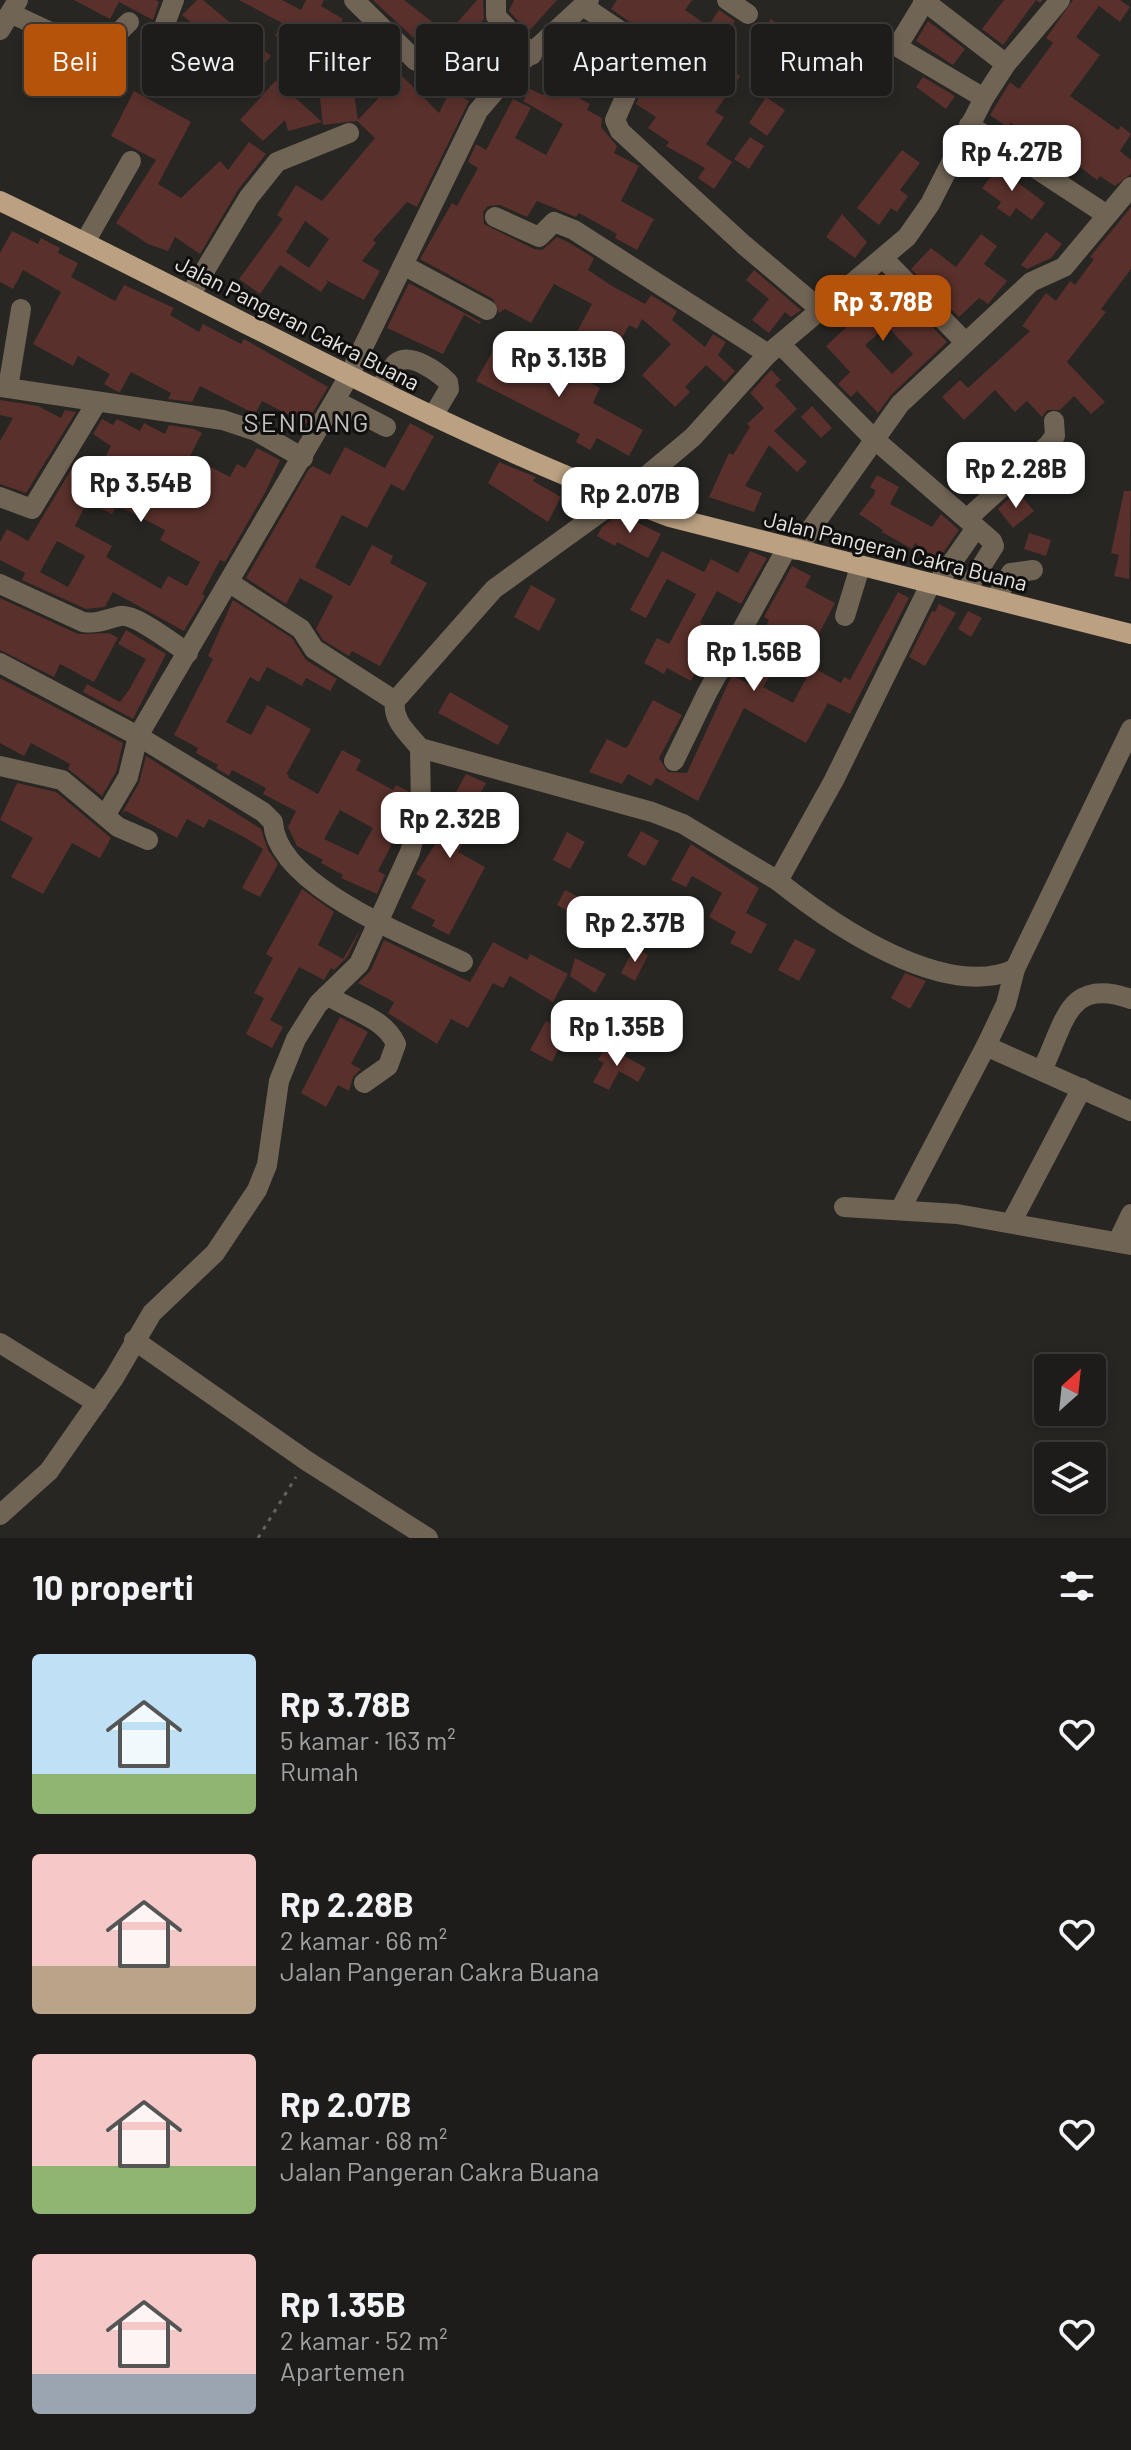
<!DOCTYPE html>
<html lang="id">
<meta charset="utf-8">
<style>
body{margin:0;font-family:Barlow,sans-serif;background:#252523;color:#f1f3f6;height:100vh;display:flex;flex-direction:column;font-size:30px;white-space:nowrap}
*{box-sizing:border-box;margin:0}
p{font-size:26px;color:#a0a1a2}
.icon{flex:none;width:44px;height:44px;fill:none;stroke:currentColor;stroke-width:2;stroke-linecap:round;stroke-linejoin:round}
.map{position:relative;height:1538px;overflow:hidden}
.details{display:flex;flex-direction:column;background:#1d1c1a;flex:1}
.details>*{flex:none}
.guide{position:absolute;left:24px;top:24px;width:1084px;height:72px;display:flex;gap:16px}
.needle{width:52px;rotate:27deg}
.controls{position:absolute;left:1034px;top:1354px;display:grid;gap:16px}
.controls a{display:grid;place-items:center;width:72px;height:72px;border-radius:8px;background:#1d1c1a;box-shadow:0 4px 12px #0003,0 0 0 2px #3b3a39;font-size:40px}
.price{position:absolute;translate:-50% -68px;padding:0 18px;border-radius:16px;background:#fff;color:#222;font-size:26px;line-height:52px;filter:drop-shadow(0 2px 4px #0008)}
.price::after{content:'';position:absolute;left:50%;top:48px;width:24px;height:18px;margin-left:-12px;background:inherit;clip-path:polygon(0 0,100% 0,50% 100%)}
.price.active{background:#b45309;color:#fff}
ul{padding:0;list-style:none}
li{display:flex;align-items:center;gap:24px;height:200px;padding:0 32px}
li span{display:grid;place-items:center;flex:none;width:224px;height:160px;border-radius:8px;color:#555}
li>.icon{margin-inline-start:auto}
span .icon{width:96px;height:96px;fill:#fffc;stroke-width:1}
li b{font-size:34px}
h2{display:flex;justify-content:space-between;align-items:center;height:96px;padding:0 32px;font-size:34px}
.pill{padding:0 28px;border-radius:8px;background:#1d1c1a;box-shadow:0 4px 12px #0003,0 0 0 2px #3b3a39;font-size:28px;line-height:72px}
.pill.active{background:#b45309;color:#fff}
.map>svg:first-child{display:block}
.building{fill:#59302b;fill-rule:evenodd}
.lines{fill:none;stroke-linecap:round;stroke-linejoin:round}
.path{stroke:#636260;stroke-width:3;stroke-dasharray:4 6;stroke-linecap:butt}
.minor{stroke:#706455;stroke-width:20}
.major{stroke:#bba182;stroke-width:20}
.labels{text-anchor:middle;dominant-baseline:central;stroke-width:6;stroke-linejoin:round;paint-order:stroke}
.street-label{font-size:22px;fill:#e5e5e3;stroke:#100f0e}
.quarter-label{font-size:26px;letter-spacing:2px;fill:#c2c0bd;stroke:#100f0e}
</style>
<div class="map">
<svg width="1131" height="1538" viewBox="0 0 1131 1538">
<rect width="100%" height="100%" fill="#272623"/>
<g class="building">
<polygon points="74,0 156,0 159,2 153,20 119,2 110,19"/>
<polygon points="197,0 203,0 271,56 254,76 182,15"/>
<path d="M239 0H282L301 10 306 0H324L321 6 343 19 341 23 368 38 364 45 402 65 398 72 439 113 450 91 469 101 417 207 407 202 373 240 376 243 362 261 380 271 364 300 324 279 328 282 321 292 280 265 260 294 239 279 283 219 277 215 296 185 322 201 375 138 357 121 323 125 320 98 354 94 358 120 387 89 396 88 363 71 367 64 337 48 340 43 300 22 288 43 275 36 282 23ZM305 221 329 239 309 268 286 252Z"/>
<polygon points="373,0 404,0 435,24 419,43"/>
<polygon points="477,0 483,0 484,19 460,46 447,34"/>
<polygon points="514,0 557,0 528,32 509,11"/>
<polygon points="617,0 692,0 685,10 708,26 719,10 735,21 711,56 740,76 715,112 724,117 706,144 732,162 714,189 698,178 705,168 666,146 669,142 648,128 656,117 636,104 646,78 603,45 608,38 627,44 635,34 630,22 611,9"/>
<polygon points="1004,0 1043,0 1040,3 1036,0 1003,45 982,29"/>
<polygon points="1073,0 1120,0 1130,7 1120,22 1099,6 1076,37 1100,55 1070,96 1118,130 1121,126 1131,134 1120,151 1131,160 1131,174 1115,186 1100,176 1097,180 1076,164 1072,169 1011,123 1007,127 990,115 1010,82 1019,89 1053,43 1046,38"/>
<polygon points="771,19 802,40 790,58 758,36"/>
<polygon points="928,21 965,49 953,65 916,41"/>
<polygon points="877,37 887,45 893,59 883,73 861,57"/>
<polygon points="481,64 493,70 480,89 470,83"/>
<polygon points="923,77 955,96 946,109 916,87"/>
<polygon points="276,80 322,122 288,131 285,120 263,141 240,120"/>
<polygon points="550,82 590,104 587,110 602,118 601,127 617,146 614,153 639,166 621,201 654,219 637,250 615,238 617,234 579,213 576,217 537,201 527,217 500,205 488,206 483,212 484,224 534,249 542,250 557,237 568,242 594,258 588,270 612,286 645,304 651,295 677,311 672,320 705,347 713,334 726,342 718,355 735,371 725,382 706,365 685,387 690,392 675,407 642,375 671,344 642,319 637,329 629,325 611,359 573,339 592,304 554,284 531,323 505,309 499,313 493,299 420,259 452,203 457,206 478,168 468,162 476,144 486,150 513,99 531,108 515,138 546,155 563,124 523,101 530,89 543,95"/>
<polygon points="134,91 191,122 158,184 181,198 220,161 228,170 249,142 266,154 238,190 200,254 175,237 168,251 148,244 116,223 156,160 111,136"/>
<polygon points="766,97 785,110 767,136 749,123"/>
<polygon points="750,137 764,146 749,169 734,159"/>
<polygon points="902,150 920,163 900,190 908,196 897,212 891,208 879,225 857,208"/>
<polygon points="1002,162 1018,173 1013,179 1045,203 1032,220 1016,208 1010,217 997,208 1001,202 982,188"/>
<polygon points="1131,207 1131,269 1101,309 1106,312 1067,362 1105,402 1091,414 1074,396 1060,410 1047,410 1042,417 1027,401 1015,412 995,390 964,420 942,397 960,380 968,388 1030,331 1022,326 1046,293 1056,301 1070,281 1075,285 1094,259 1090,257"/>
<polygon points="842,214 867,242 855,258 826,237"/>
<polygon points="12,231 38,244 41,238 60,248 58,253 78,263 71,277 115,301 124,285 174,308 170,315 199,332 203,324 241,344 244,339 328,387 306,424 262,401 255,414 200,386 192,402 168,399 171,393 131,372 120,392 116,391 104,384 110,374 78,356 73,366 33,344 61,292 23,270 13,289 0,282 0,253"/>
<polygon points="1046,232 1062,244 1051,258 1027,269 1021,265"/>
<polygon points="981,234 997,246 984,264 1007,281 988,304 979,298 959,317 911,269 931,248 956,267"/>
<polygon points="754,270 801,310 791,317 785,312 769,333 752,320 769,299 746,280"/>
<path d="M882 275 947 342 891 395 878 413 857 391 851 397 838 384 850 372 826 346 851 323 840 311ZM887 326 913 354 892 374 865 345Z"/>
<polygon points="409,283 481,322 480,324 464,315 443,354 387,328"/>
<polygon points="494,349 527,364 530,358 540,363 543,358 600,388 593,403 643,430 629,456 597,438 590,450 576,442 580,434 476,381"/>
<polygon points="771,370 781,380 775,385 797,409 774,431 807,462 797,472 769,445 745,486 762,493 754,512 709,497 729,453 733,455 750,427 747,424 764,408 750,393"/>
<polygon points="0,400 38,406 61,418 65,410 76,412 26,493 0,484 0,441 13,418 0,415"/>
<polygon points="812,406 832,428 821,438 801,417"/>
<path d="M102 419 113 425 117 419 140 431 144 423 165 434 169 425 194 429 202 433 190 456 230 477 237 464 245 468 257 448 280 460 266 491 225 562 220 560 202 594 205 596 184 631 113 592 105 607 86 609 22 580 25 573 0 560V542L7 529 28 541 77 460 98 471 111 446 93 434ZM87 502 112 514 117 505 165 530 160 540 200 562 187 586 168 576 161 589 106 557 112 546 75 526ZM57 541 85 556 68 587 40 572Z"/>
<polygon points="410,423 434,436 404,491 391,484 367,528 342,515 315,567 350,586 372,545 393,556 390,563 427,583 380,666 352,651 349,656 323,640 316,629 333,596 300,578 286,604 246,578 309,469 313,466 330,475 345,447 385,468"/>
<polygon points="499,462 536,477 533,481 561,497 548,522 488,483"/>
<polygon points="877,475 899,487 890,504 932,527 941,514 959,530 938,560 915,543 912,549 882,532 883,530 859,514 874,495 875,490 870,487"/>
<polygon points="1017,491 1034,511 1013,528 998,509"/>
<polygon points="1124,491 1131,491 1129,579 1114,576 1119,555 1111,553"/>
<polygon points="620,514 661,534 648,558 617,542 615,546 597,536 602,527"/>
<polygon points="1029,533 1051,540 1046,556 1024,549"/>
<polygon points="662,551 704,572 711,559 738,573 750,551 767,558 741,604 717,591 700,622 722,639 711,659 704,655 691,681 667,668 664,674 644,663 657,638 669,644 696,594 667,579 646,618 630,610"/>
<polygon points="792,566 811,576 805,587 835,603 798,674 777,662 763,687 793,703 812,667 841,683 844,677 850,680 898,592 909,598 850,714 828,703 806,743 744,708 698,801 656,778 651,786 628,774 622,784 589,772 607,739 625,748 628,746 653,700 682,715 659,758 668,772 687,773 732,675 749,684 766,652 755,646 769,620 764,617"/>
<polygon points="531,585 556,599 539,631 514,617"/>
<polygon points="0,598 78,634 109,633 118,638 94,682 60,664 54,677 0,650"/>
<path d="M233 600 292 638 306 660 337 679 330 691 306 678 302 686 267 667 259 682 250 677 226 722 251 735 267 705 311 729 287 773 289 778 318 794 342 750 361 760 356 770 393 790 396 785 408 791V809L400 838 396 836 378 871 385 875 377 894 341 878 343 875 321 863 323 860 297 846 288 827 296 811 263 794 266 788 232 770 229 776 216 768 218 765 196 753 198 748 174 735 213 659 208 656ZM340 810 373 828 358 855 324 839Z"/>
<polygon points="939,604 956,613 925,666 909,657 932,611 935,612"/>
<polygon points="968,611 982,618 971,637 958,629"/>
<polygon points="126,630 166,654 133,719 83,692 87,684 120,702 129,690 146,659 118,644"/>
<polygon points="0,678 123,743 116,772 102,796 68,769 70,764 31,743 24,756 0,743"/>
<polygon points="450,692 509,726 498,745 438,713"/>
<polygon points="146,756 261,829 268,850 278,864 260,897 242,888 263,849 244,837 209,819 204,828 187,819 177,838 126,811 122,813 139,783"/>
<polygon points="466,774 486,783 469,814 476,818 458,852 485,867 449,935 432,926 435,920 411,908 426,880 416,874 445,829 432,821 434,805 441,799 450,803"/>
<polygon points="17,783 56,792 111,838 100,858 72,843 43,894 11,877 33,838 0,820"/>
<polygon points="641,831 659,841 645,866 627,856"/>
<polygon points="567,832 585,842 570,869 553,860"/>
<polygon points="691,844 759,888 746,913 767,924 751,954 730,943 736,932 709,917 722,893 692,876 686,887 671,880"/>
<polygon points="302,889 334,912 318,945 343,959 361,928 348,956 334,970 331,968 324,980 299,967 270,1020 283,1027 272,1048 246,1034 264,998 254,993 273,958 266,954"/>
<polygon points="565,890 602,909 606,902 627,914 630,907 646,916 649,911 661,918 647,945 614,927 609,936 557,905"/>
<polygon points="795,939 816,950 799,981 778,970"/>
<polygon points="384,940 470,982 493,942 527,960 530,954 568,974 553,1002 510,976 503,988 493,983 468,1028 451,1019 437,1044 388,1013 394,1002 358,983 371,970"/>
<polygon points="634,948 648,955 635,981 621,973"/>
<polygon points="575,958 606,974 595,993 570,976"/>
<polygon points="905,973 926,981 910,1009 891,998"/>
<polygon points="589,1012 609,1022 597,1045 578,1034"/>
<polygon points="340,1017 368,1032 351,1064 361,1069 353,1077 349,1091 338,1085 326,1107 301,1093"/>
<polygon points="546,1021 567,1032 552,1062 530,1050"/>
<polygon points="606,1046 646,1068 638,1082 619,1071 609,1090 593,1082 604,1063 598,1060"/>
</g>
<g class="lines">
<polyline class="path" points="258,1538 296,1477"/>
<g class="minor">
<polyline points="354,0 416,61"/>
<polyline points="496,0 496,16 532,55"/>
<polyline points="727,0 748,14"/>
<polyline points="923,0 1006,64"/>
<polyline points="925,1 900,42 901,49 984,98"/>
<polyline points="583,6 622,32"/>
<polyline points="10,13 89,50 107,44 129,22"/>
<polyline points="562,27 630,86 615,120 620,131 744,245 820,309"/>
<polyline points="0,30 18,0"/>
<polyline points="159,40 174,0"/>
<polyline points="969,125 1107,215"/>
<polyline points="495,217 539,237 554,222 574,230 768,354"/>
<polyline points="85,242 131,161"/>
<polyline points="884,259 965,342"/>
<polyline points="403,265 487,310"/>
<polyline points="190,295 249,197 277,162 349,133"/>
<polyline points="780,344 873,438 992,541 994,546 966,591"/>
<polyline points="0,387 223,420 256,431 303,458"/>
<polyline points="8,388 21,309"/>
<path d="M379 390C384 382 390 369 396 363 410 351 439 373 448 382L449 389 433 416"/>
<polyline points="336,401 386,427"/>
<polyline points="0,497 32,509 97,402"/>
<polyline points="967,519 1048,445 1055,436 1054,421"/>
<polyline points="796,550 900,404 1031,282 1064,267 1131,187"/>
<polyline points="230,583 301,629 314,649 395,701"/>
<path d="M931 583 834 780 778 881 683 824 652 812 420 748C408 733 392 721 395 701L494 589 620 498 693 437 768 354 907 237 930 204 984 98 1006 64 1060 0"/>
<path d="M0 584 83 622C98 624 107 619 120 616 135 613 175 645 188 653"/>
<polyline points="937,584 976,528"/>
<polyline points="996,598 1011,573 1033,570"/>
<polyline points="845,616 860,567"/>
<path d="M0 663 138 736 263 812 273 822C276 886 411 937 463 962"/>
<polyline points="674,761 707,693 787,548"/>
<polyline points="0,766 62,780 118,827 148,840"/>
<polyline points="105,816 128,777 138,736 349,376 478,111 514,69 589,0"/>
<path d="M778 881C833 925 944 1001 1015 969"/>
<path d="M327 995C349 1010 384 1017 396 1044L388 1066 364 1083"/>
<polyline points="986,1046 1131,1111"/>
<path d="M1043 1068C1066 1020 1068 977 1131 999"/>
<polyline points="844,1207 957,1214 1131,1245"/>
<polyline points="900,1210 986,1046 1006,1004 1015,969 1131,729"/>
<polyline points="1011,1223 1082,1088"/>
<polyline points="1118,1241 1131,1214"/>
<polyline points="134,1340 307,1461 428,1538"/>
<polyline points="0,1343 97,1403"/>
<polyline points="0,1515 49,1471 114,1378 152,1313 215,1253 257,1190 267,1165 279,1081 296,1039 318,1004 359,964 410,852 421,811 420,748"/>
</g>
<path class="major" d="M0 201C223 308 438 431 670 517L1131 634"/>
</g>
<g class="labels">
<g class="street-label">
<text transform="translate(298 322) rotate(27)">Jalan Pangeran Cakra Buana</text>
<text transform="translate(896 550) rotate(14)">Jalan Pangeran Cakra Buana</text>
</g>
<g class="quarter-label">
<text x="307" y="421">SENDANG</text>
</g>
</g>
</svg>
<div class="controls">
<a><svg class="needle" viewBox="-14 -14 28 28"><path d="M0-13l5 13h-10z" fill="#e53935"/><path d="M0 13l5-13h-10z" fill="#a0a1a2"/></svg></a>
<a><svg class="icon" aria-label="layers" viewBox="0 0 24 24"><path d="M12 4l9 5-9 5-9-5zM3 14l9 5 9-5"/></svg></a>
</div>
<b class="price" style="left:1012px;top:193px">Rp 4.27B</b>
<b class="price active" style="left:883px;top:343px">Rp 3.78B</b>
<b class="price" style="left:559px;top:399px">Rp 3.13B</b>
<b class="price" style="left:1016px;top:510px">Rp 2.28B</b>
<b class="price" style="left:141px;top:524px">Rp 3.54B</b>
<b class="price" style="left:630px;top:535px">Rp 2.07B</b>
<b class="price" style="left:754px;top:693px">Rp 1.56B</b>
<b class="price" style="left:450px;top:860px">Rp 2.32B</b>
<b class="price" style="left:635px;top:964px">Rp 2.37B</b>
<b class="price" style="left:617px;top:1068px">Rp 1.35B</b>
<div class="guide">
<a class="pill active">Beli</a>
<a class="pill">Sewa</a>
<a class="pill">Filter</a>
<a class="pill">Baru</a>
<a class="pill">Apartemen</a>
<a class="pill">Rumah</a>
</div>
</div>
<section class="details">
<h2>10 properti<svg class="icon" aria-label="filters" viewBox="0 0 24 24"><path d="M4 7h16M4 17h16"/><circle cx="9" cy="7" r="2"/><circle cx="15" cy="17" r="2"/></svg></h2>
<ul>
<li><span style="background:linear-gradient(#bfe0f5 75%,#8fb573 0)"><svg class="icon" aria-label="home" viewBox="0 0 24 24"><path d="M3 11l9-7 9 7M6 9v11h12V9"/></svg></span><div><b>Rp 3.78B</b><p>5 kamar · 163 m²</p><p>Rumah</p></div><svg class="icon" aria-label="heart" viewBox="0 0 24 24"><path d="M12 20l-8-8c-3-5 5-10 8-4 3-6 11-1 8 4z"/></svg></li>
<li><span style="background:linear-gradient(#f6c9c9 70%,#b9a48a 0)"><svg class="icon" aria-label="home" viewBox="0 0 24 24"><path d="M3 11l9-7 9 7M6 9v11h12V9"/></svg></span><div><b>Rp 2.28B</b><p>2 kamar · 66 m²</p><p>Jalan Pangeran Cakra Buana</p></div><svg class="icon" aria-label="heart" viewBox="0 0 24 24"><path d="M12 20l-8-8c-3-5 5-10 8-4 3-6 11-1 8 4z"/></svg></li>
<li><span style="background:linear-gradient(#f6c9c9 70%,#8fb573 0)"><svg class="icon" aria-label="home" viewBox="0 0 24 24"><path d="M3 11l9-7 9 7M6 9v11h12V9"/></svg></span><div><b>Rp 2.07B</b><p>2 kamar · 68 m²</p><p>Jalan Pangeran Cakra Buana</p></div><svg class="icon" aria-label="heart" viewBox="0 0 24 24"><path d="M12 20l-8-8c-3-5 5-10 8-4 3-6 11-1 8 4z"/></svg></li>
<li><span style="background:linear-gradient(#f6c9c9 75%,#9aa5b1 0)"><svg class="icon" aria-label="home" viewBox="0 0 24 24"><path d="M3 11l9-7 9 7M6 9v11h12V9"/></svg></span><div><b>Rp 1.35B</b><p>2 kamar · 52 m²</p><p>Apartemen</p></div><svg class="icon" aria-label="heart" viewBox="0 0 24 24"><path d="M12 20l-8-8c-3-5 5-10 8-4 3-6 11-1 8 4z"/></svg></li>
</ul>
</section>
